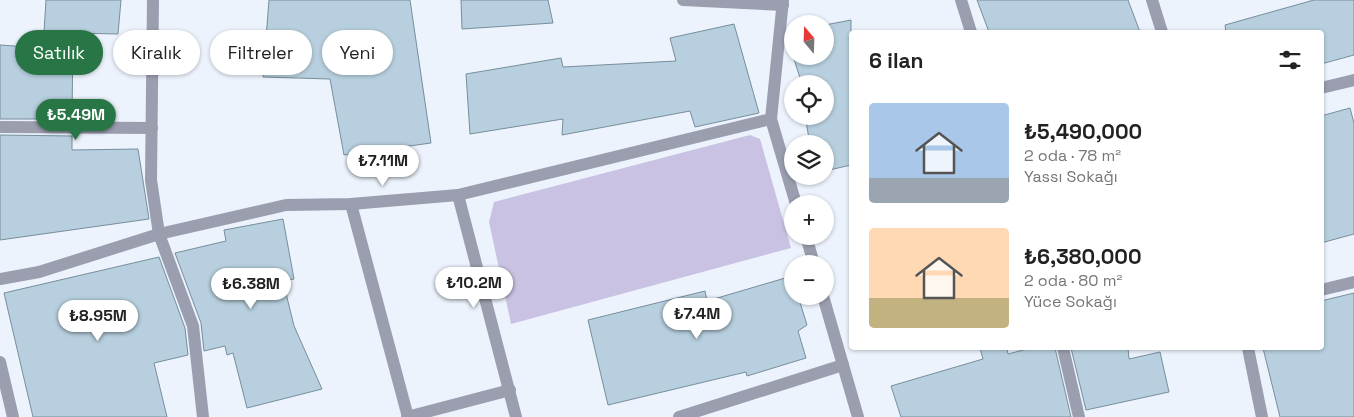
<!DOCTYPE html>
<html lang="tr">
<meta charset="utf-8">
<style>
body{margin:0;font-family:"Space Grotesk",sans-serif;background:#f2f2f2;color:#222;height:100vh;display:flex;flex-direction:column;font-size:19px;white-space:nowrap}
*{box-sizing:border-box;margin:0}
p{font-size:16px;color:#767676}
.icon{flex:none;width:28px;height:28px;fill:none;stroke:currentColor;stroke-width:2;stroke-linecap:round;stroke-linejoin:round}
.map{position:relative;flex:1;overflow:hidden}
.details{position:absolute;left:849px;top:30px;width:475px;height:320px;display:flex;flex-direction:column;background:#fff;border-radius:5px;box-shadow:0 1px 4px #0004}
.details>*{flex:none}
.banner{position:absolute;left:15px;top:30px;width:475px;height:45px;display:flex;gap:10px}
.needle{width:32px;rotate:341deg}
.buttons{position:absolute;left:784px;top:15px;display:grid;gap:10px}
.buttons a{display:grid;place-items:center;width:50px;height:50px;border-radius:50%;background:#fff;box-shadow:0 1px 4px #0004;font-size:25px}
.price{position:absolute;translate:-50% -42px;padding:0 11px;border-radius:18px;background:#fff;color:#222;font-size:16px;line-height:32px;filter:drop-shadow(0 1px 2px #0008)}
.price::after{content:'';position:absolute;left:50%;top:30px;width:15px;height:11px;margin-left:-8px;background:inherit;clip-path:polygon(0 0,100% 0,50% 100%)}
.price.selected{background:#287646;color:#fff}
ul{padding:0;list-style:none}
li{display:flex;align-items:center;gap:15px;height:125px;padding:0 20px}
li span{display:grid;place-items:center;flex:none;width:140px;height:100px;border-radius:5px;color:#555}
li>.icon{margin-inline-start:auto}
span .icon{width:60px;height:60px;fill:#fffc;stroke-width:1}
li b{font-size:21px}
h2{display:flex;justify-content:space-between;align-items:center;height:60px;padding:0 20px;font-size:21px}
.pill{padding:0 18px;border-radius:22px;background:#fff;box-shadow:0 1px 4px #0004;font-size:18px;line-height:45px}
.pill.selected{background:#287646;color:#fff}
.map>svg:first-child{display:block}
.green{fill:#cac2e2}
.building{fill:#b7cfde;stroke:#778e9c}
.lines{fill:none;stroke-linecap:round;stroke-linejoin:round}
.minor{stroke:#9a9eaf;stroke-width:12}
</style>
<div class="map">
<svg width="1354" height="417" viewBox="0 0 1354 417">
<rect width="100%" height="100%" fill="#ecf3fc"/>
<polygon class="green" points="750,135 760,139 791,248 511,324 489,222 494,202"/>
<g class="building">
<polygon points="46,0 121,0 118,34 73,33 72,119 0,119 0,45 43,48"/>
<polygon points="269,0 410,0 431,143 344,155 330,79 263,77"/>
<polygon points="461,0 548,0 553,23 462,29"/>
<polygon points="977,0 1128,0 1140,32 989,32"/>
<polygon points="1314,0 1354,0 1354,55 1321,64 1321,32 1226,32 1225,25"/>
<polygon points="851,20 851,165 825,171 825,144 810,144 805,116 825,116 825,84 802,84 793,56 825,56 825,25"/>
<polygon points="734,24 759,113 695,127 690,111 562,135 563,119 470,134 466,74 561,58 563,67 676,61 670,38"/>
<polygon points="792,32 792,54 787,37 788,33"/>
<polygon points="1350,108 1354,123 1354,234 1321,243 1321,116"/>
<polygon points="0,135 72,136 72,150 138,149 149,219 0,240"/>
<polygon points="283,219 294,279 283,281 294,326 322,389 247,408 233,353 227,355 225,346 204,351 201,323 175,253 226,241 224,230"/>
<polygon points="159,257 185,328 188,355 154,363 167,417 33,417 4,293"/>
<polygon points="792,276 792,296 798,296 807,325 798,331 806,358 747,376 746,372 608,405 588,320 705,291 707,301"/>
<polygon points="1354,293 1354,417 1280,417 1263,348 1321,348 1321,301"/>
<polygon points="980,348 1007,348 1008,354 1031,348 1055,348 1071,417 901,417 891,386 983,359"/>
<polygon points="1071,348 1128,348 1129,359 1160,352 1169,392 1086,410"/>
</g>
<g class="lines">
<g class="minor">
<polyline points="153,0 151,180 159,234 193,326 203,417"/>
<polyline points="683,0 783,5"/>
<polyline points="783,0 771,119 796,204"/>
<polyline points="961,0 971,32"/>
<polyline points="1152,0 1162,32"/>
<polyline points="1321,88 1354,80"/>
<polyline points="0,127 152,128"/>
<polyline points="458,195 516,417"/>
<polyline points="351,204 408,417"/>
<polyline points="806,236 814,264"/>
<polyline points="0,279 39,272 159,234 286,205 351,204 458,195 771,119"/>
<polyline points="1321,290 1354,282"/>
<polyline points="823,296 858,417"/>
<polyline points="1063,348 1079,417"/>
<polyline points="1248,348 1262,417"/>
<polyline points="0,362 13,417"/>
<polyline points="407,417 510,390"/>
<polyline points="679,417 843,365"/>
</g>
</g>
</svg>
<div class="buttons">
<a><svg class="needle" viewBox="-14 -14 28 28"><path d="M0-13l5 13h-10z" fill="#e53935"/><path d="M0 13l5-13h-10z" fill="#767676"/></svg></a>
<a><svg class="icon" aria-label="locate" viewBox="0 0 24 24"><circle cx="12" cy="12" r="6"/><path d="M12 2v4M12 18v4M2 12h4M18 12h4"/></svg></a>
<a><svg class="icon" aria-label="layers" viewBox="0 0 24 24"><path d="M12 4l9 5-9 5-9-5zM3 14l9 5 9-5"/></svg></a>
<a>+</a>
<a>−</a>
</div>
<b class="price selected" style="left:76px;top:141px">₺5.49M</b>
<b class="price" style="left:383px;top:187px">₺7.11M</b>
<b class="price" style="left:474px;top:309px">₺10.2M</b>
<b class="price" style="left:251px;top:310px">₺6.38M</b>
<b class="price" style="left:697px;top:340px">₺7.4M</b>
<b class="price" style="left:98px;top:342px">₺8.95M</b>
<div class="banner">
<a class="pill selected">Satılık</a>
<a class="pill">Kiralık</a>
<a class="pill">Filtreler</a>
<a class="pill">Yeni</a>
</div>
<section class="details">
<h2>6 ilan<svg class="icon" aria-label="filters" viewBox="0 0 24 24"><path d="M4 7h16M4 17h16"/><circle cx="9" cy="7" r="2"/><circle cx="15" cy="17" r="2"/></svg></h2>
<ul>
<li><span style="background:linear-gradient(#a9c7e8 75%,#9aa5b1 0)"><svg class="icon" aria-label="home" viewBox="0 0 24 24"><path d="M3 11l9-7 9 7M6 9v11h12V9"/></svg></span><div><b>₺5,490,000</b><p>2 oda · 78 m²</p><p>Yassı Sokağı</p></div></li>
<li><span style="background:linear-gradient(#ffd9b3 70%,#c2b280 0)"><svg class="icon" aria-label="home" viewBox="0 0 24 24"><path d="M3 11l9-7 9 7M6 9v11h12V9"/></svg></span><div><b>₺6,380,000</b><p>2 oda · 80 m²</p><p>Yüce Sokağı</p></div></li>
</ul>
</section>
</div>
